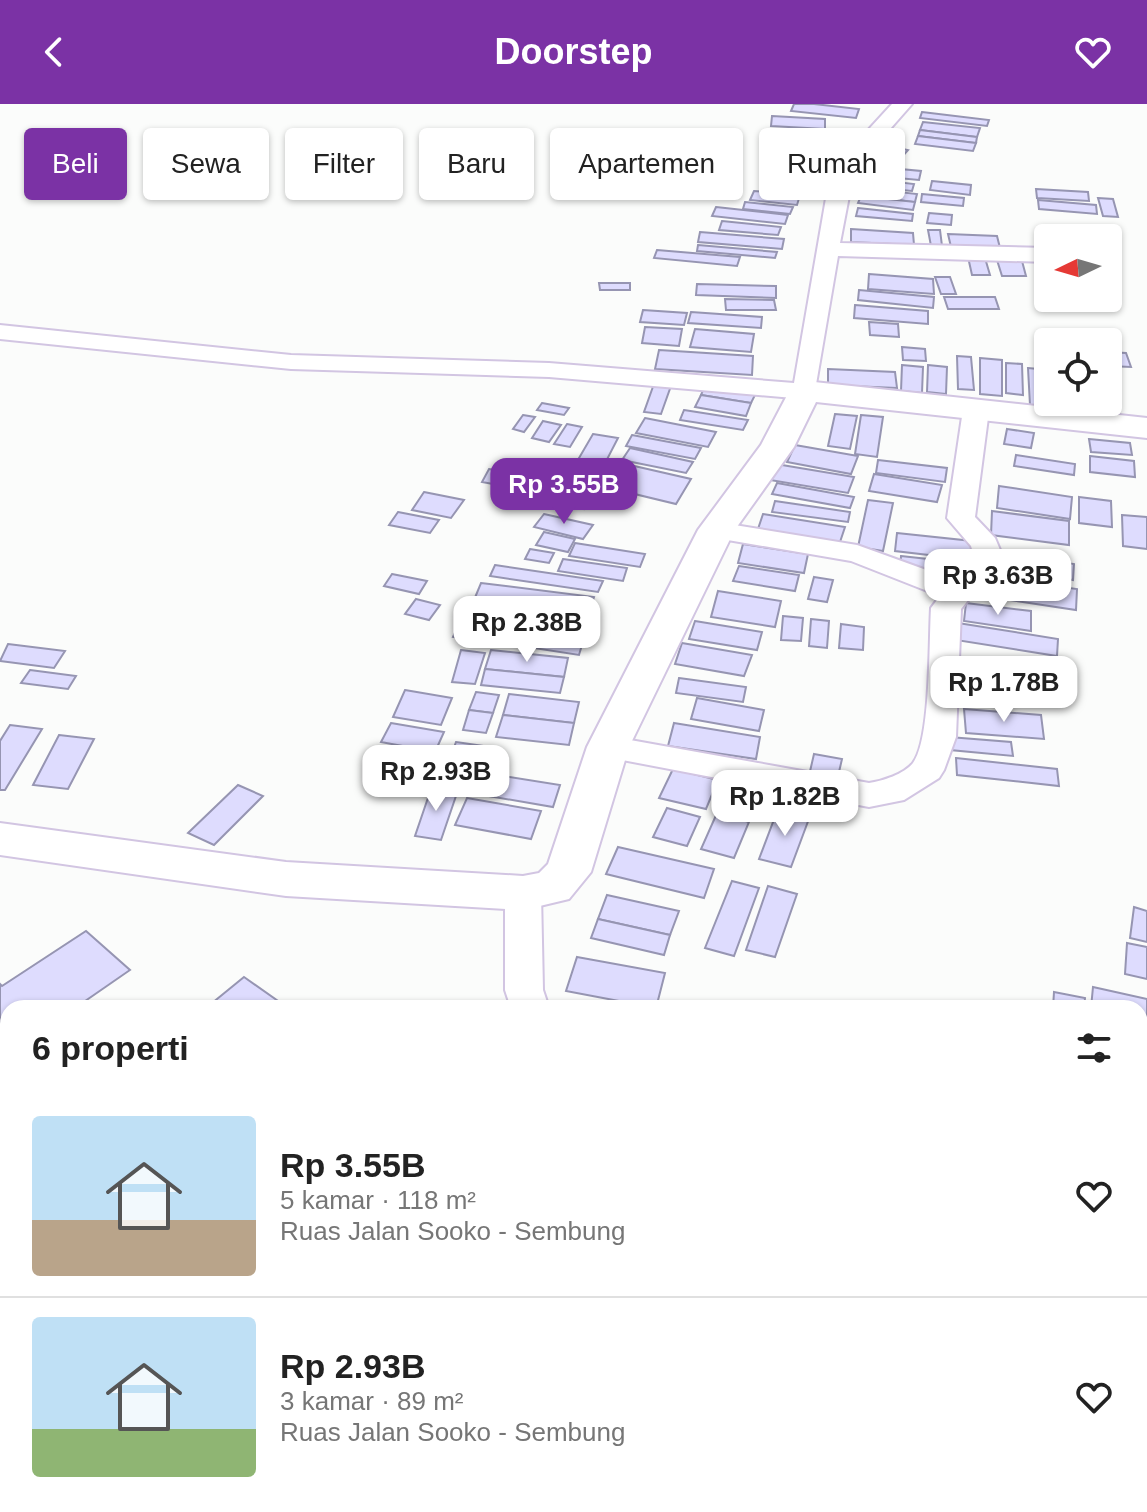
<!DOCTYPE html>
<html lang="id">
<meta charset="utf-8">
<style>
body{margin:0;font-family:Arial,sans-serif;background:#f6f6f6;color:#222;height:100vh;display:flex;flex-direction:column;font-size:30px;white-space:nowrap}
*{box-sizing:border-box;margin:0}
p{font-size:26px;color:#767676}
.icon{flex:none;width:44px;height:44px;fill:none;stroke:currentColor;stroke-width:2;stroke-linecap:round;stroke-linejoin:round}
.map{position:relative;flex:1;overflow:hidden}
.side{position:absolute;left:0px;top:896px;width:1148px;height:512px;display:flex;flex-direction:column;background:#fff;border-radius:24px 24px 0 0;box-shadow:0 2px 6px #0004}
.side>*{flex:none}
.guide{position:absolute;left:24px;top:24px;width:1100px;height:72px;display:flex;gap:16px}
.needle{width:52px;rotate:265deg}
.fabs{position:absolute;left:1034px;top:120px;display:grid;gap:16px}
.fabs a{display:grid;place-items:center;width:88px;height:88px;border-radius:8px;background:#fff;box-shadow:0 2px 6px #0004;font-size:40px}
.price{position:absolute;translate:-50% -68px;padding:0 18px;border-radius:16px;background:#fff;color:#222;font-size:26px;line-height:52px;filter:drop-shadow(0 2px 4px #0008)}
.price::after{content:'';position:absolute;left:50%;top:48px;width:24px;height:18px;margin-left:-12px;background:inherit;clip-path:polygon(0 0,100% 0,50% 100%)}
.price.active{background:#7b32a5;color:#fff}
ul{padding:0;list-style:none}
li{display:flex;align-items:center;gap:24px;height:200px;padding:0 32px}
li+li{border-top:2px solid #e0e0e0}
li span{display:grid;place-items:center;flex:none;width:224px;height:160px;border-radius:8px;color:#555}
li>.icon{margin-inline-start:auto}
span .icon{width:96px;height:96px;fill:#fffc;stroke-width:1}
li b{font-size:34px}
h2{display:flex;justify-content:space-between;align-items:center;height:96px;padding:0 32px;font-size:34px}
.tag{padding:0 28px;border-radius:8px;background:#fff;box-shadow:0 2px 6px #0004;font-size:28px;line-height:72px}
.tag.active{background:#7b32a5;color:#fff}
header{display:flex;justify-content:space-between;align-items:center;height:104px;padding:0 32px;background:#7b32a5;color:#fff;font-size:36px;font-weight:600}
.map>svg:first-child{display:block}
.building{fill:#dedcfe;stroke:#9695b2;stroke-width:2}
.lines{fill:none;stroke-linecap:round;stroke-linejoin:round}
.street-casing{stroke:#d2c5e2;stroke-width:4}
.secondary-casing{stroke:#d2c5e2;stroke-width:4}
.street{fill:#fff;fill-rule:evenodd}
.secondary{fill:#fff;fill-rule:evenodd}
</style>
<header><svg class="icon" aria-label="back" viewBox="0 0 24 24"><path d="M15 5l-7 7 7 7"/></svg>Doorstep<svg class="icon" aria-label="heart" viewBox="0 0 24 24"><path d="M12 20l-8-8c-3-5 5-10 8-4 3-6 11-1 8 4z"/></svg></header>
<div class="map">
<svg width="1147" height="1408" viewBox="0 0 1147 1408">
<rect width="100%" height="100%" fill="#fbfcfb"/>
<g class="building">
<polygon points="794,0 814,0 859,5 856,14 791,7"/>
<polygon points="922,8 989,16 987,22 920,14"/>
<polygon points="772,12 825,15 825,25 771,22"/>
<polygon points="923,18 980,24 977,33 920,26"/>
<polygon points="920,26 977,33 976,39 918,32"/>
<polygon points="918,32 976,39 973,47 915,40"/>
<polygon points="875,39 908,46 901,54 868,48"/>
<polygon points="868,62 921,67 919,76 865,71"/>
<polygon points="766,74 812,78 810,90 763,85"/>
<polygon points="862,74 914,80 912,87 860,82"/>
<polygon points="932,77 971,81 970,91 930,86"/>
<polygon points="863,84 917,90 915,98 861,92"/>
<polygon points="1036,85 1088,88 1089,97 1037,94"/>
<polygon points="754,87 800,91 797,101 750,96"/>
<polygon points="922,90 964,94 963,102 921,98"/>
<polygon points="861,92 915,98 913,106 858,99"/>
<polygon points="1098,94 1113,95 1118,113 1103,112"/>
<polygon points="1038,96 1096,101 1097,110 1039,105"/>
<polygon points="745,98 793,103 790,110 743,105"/>
<polygon points="716,103 788,111 785,120 712,112"/>
<polygon points="858,104 913,110 912,117 856,112"/>
<polygon points="929,109 952,111 951,121 927,119"/>
<polygon points="722,117 781,123 778,131 719,126"/>
<polygon points="851,125 913,129 914,141 851,138"/>
<polygon points="928,126 940,126 942,142 931,142"/>
<polygon points="700,128 784,135 782,145 698,138"/>
<polygon points="948,130 997,132 1000,144 951,143"/>
<polygon points="698,141 777,148 775,154 697,147"/>
<polygon points="657,146 740,153 737,162 654,154"/>
<polygon points="968,153 985,154 990,171 972,171"/>
<polygon points="997,156 1022,157 1026,172 1002,172"/>
<polygon points="1035,158 1048,158 1048,173 1039,173"/>
<polygon points="869,170 933,175 934,190 868,185"/>
<polygon points="935,173 950,173 956,190 941,190"/>
<polygon points="599,179 630,179 630,186 600,186"/>
<polygon points="697,180 776,182 776,194 696,191"/>
<polygon points="859,186 934,193 933,204 858,196"/>
<polygon points="944,193 995,193 999,205 948,205"/>
<polygon points="725,195 774,196 776,206 726,206"/>
<polygon points="855,201 928,207 928,220 854,214"/>
<polygon points="643,206 687,209 684,221 640,218"/>
<polygon points="691,208 762,213 761,224 688,219"/>
<polygon points="869,218 898,220 899,233 870,231"/>
<polygon points="645,223 682,225 679,242 642,239"/>
<polygon points="695,225 754,230 751,248 690,243"/>
<polygon points="902,243 925,245 926,257 903,256"/>
<polygon points="659,246 753,252 752,271 655,265"/>
<polygon points="1108,248 1126,249 1131,263 1108,262"/>
<polygon points="957,252 971,253 974,286 958,285"/>
<polygon points="980,254 1002,256 1002,292 980,290"/>
<polygon points="1006,259 1022,260 1023,291 1006,289"/>
<polygon points="902,261 923,263 922,289 901,287"/>
<polygon points="928,261 947,263 946,290 927,288"/>
<polygon points="1028,264 1048,266 1048,298 1061,298 1061,304 1030,301"/>
<polygon points="828,265 895,268 897,284 828,281"/>
<polygon points="655,277 672,279 661,310 644,308"/>
<polygon points="706,279 757,287 751,299 701,291"/>
<polygon points="701,291 751,299 746,312 695,303"/>
<polygon points="542,299 569,304 564,311 537,306"/>
<polygon points="684,306 748,316 743,326 680,316"/>
<polygon points="835,310 857,312 850,345 828,342"/>
<polygon points="523,311 535,313 524,328 513,325"/>
<polygon points="861,311 883,313 877,353 855,350"/>
<polygon points="645,314 716,328 708,343 636,329"/>
<polygon points="543,317 561,321 549,338 532,334"/>
<polygon points="567,320 582,323 570,343 554,340"/>
<polygon points="1007,325 1034,329 1031,344 1004,340"/>
<polygon points="593,330 618,334 599,371 572,366"/>
<polygon points="632,331 701,344 695,355 626,342"/>
<polygon points="1089,335 1130,339 1132,351 1091,348"/>
<polygon points="795,341 858,352 851,370 787,358"/>
<polygon points="630,344 693,358 686,369 622,356"/>
<polygon points="1016,351 1075,360 1074,371 1014,362"/>
<polygon points="1090,352 1134,357 1135,373 1090,368"/>
<polygon points="878,356 947,364 945,378 876,369"/>
<polygon points="776,360 854,373 848,389 770,376"/>
<polygon points="630,361 691,375 676,400 614,385"/>
<polygon points="489,365 516,370 509,383 482,378"/>
<polygon points="874,370 942,381 937,398 869,387"/>
<polygon points="528,371 597,388 584,405 514,387"/>
<polygon points="777,379 854,393 850,404 772,390"/>
<polygon points="999,382 1072,393 1070,415 997,404"/>
<polygon points="424,388 464,396 451,414 412,406"/>
<polygon points="1079,393 1111,397 1112,423 1079,419"/>
<polygon points="868,396 893,399 883,447 858,443"/>
<polygon points="775,397 850,408 848,418 772,408"/>
<polygon points="992,407 1069,417 1069,441 991,431"/>
<polygon points="398,408 439,416 430,429 389,421"/>
<polygon points="544,410 593,421 583,435 534,423"/>
<polygon points="763,410 845,423 840,438 758,425"/>
<polygon points="1122,411 1147,413 1147,445 1123,442"/>
<polygon points="544,428 575,435 568,448 536,441"/>
<polygon points="897,429 972,437 971,456 895,447"/>
<polygon points="575,439 645,450 640,463 569,452"/>
<polygon points="743,440 808,450 804,469 738,459"/>
<polygon points="530,445 554,449 549,459 525,455"/>
<polygon points="1002,449 1074,460 1073,476 999,465"/>
<polygon points="901,452 955,458 955,471 900,465"/>
<polygon points="563,455 627,464 623,477 558,467"/>
<polygon points="495,461 603,477 598,488 490,472"/>
<polygon points="739,462 799,471 795,487 733,477"/>
<polygon points="392,470 427,477 419,490 384,482"/>
<polygon points="985,472 1077,485 1076,506 983,492"/>
<polygon points="814,473 833,476 827,498 808,495"/>
<polygon points="481,479 594,493 588,511 474,496"/>
<polygon points="718,487 781,497 775,523 711,513"/>
<polygon points="416,495 440,501 429,516 405,510"/>
<polygon points="468,499 514,505 500,539 453,533"/>
<polygon points="966,499 1031,507 1031,527 964,517"/>
<polygon points="523,506 591,516 584,534 516,524"/>
<polygon points="783,512 803,514 801,537 781,536"/>
<polygon points="811,515 829,517 827,544 809,542"/>
<polygon points="695,517 762,528 757,546 689,535"/>
<polygon points="958,519 1058,535 1057,552 956,536"/>
<polygon points="841,520 864,523 863,546 839,544"/>
<polygon points="516,524 584,534 579,551 508,540"/>
<polygon points="682,539 752,551 744,572 675,560"/>
<polygon points="8,540 65,547 54,564 0,557"/>
<polygon points="461,546 485,549 475,580 452,578"/>
<polygon points="491,546 568,554 564,573 485,565"/>
<polygon points="485,565 564,573 560,589 481,581"/>
<polygon points="30,566 76,572 68,585 21,579"/>
<polygon points="679,574 746,583 743,598 676,589"/>
<polygon points="405,586 452,594 441,621 393,613"/>
<polygon points="476,588 499,591 493,609 469,606"/>
<polygon points="509,590 579,598 574,619 503,611"/>
<polygon points="697,594 764,606 759,627 691,615"/>
<polygon points="964,605 1041,611 1044,635 966,629"/>
<polygon points="469,606 493,609 486,629 463,626"/>
<polygon points="503,611 574,619 569,641 496,633"/>
<polygon points="391,619 444,628 435,648 381,638"/>
<polygon points="674,619 760,633 756,655 668,642"/>
<polygon points="10,621 42,625 5,686 0,686 0,637"/>
<polygon points="59,631 94,635 68,685 33,681"/>
<polygon points="949,633 1011,638 1013,652 950,646"/>
<polygon points="456,638 484,642 473,669 446,665"/>
<polygon points="814,650 842,655 836,681 808,676"/>
<polygon points="956,654 1057,665 1059,682 957,671"/>
<polygon points="673,665 718,676 706,705 659,694"/>
<polygon points="485,669 560,681 553,703 477,690"/>
<polygon points="238,681 263,692 214,741 188,729"/>
<polygon points="775,681 844,693 840,713 770,700"/>
<polygon points="432,682 458,686 441,736 415,732"/>
<polygon points="467,694 541,707 531,735 455,721"/>
<polygon points="667,704 700,713 687,742 653,733"/>
<polygon points="778,705 810,712 791,763 759,755"/>
<polygon points="717,709 749,718 734,754 701,745"/>
<polygon points="618,743 714,765 704,794 606,770"/>
<polygon points="732,777 759,784 734,852 705,844"/>
<polygon points="768,782 797,790 775,853 746,846"/>
<polygon points="607,791 679,807 670,831 598,815"/>
<polygon points="1134,803 1147,807 1147,838 1130,834"/>
<polygon points="598,815 670,831 664,851 591,834"/>
<polygon points="86,827 130,866 75,904 8,904 8,953 0,958 0,880 2,882"/>
<polygon points="1127,839 1147,843 1147,875 1125,870"/>
<polygon points="577,853 665,869 656,904 566,887"/>
<polygon points="244,873 288,904 206,904"/>
<polygon points="1093,883 1147,895 1147,920 1140,919 1140,904 1091,904"/>
<polygon points="1054,888 1085,894 1084,904 1053,904"/>
<polygon points="1140,941 1147,943 1147,966 1140,965"/>
<polygon points="1140,991 1147,993 1147,1031 1140,1029"/>
<polygon points="8,1037 8,1129 0,1119 0,1042"/>
<polygon points="1140,1091 1147,1092 1147,1185 1140,1184"/>
<polygon points="1140,1196 1147,1197 1147,1236 1140,1235"/>
</g>
<g class="lines">
<defs>
<g id="street">
<polygon points="892,0 912,0 854,66 840,139 1048,144 1048,158 838,152 814,292 805,295 549,273 291,265 0,235 0,221 291,251 549,259 794,279 829,77 837,60"/>
<path d="M976 298 989 306 975 413 995 434 1003 453 961 505 956 633 944 666 939 674 904 696 869 703 596 651 592 643 596 635 608 632 869 679C883 677 904 670 913 659 931 636 929 537 931 504L940 492 851 457 716 434 706 432 702 426 706 420 716 418 857 441 954 476 974 452 971 442 947 414 963 306Z"/>
<polygon points="523,776 536,780 541,789 543,886 549,904 511,904 505,886 505,789 510,780"/>
<polygon points="1140,1053 1147,1055 1147,1091 1140,1089"/>
<polygon points="1140,1229 1147,1230 1147,1274 1140,1273"/>
</g>
<polygon id="secondary" points="805,277 1147,314 1147,334 816,298 794,343 734,427 629,643 591,768 569,795 523,806 286,792 0,751 0,719 286,758 523,772 539,769 548,760 587,643 698,426 761,341 793,280"/>
</defs>
<use href="#street" class="street-casing"/>
<use href="#secondary" class="secondary-casing"/>
<use href="#street" class="street"/>
<use href="#secondary" class="secondary"/>
</g>
</svg>
<div class="fabs">
<a><svg class="needle" viewBox="-14 -14 28 28"><path d="M0-13l5 13h-10z" fill="#e53935"/><path d="M0 13l5-13h-10z" fill="#767676"/></svg></a>
<a><svg class="icon" aria-label="locate" viewBox="0 0 24 24"><circle cx="12" cy="12" r="6"/><path d="M12 2v4M12 18v4M2 12h4M18 12h4"/></svg></a>
</div>
<b class="price active" style="left:564px;top:422px">Rp 3.55B</b>
<b class="price" style="left:998px;top:513px">Rp 3.63B</b>
<b class="price" style="left:527px;top:560px">Rp 2.38B</b>
<b class="price" style="left:1004px;top:620px">Rp 1.78B</b>
<b class="price" style="left:436px;top:709px">Rp 2.93B</b>
<b class="price" style="left:785px;top:734px">Rp 1.82B</b>
<div class="guide">
<a class="tag active">Beli</a>
<a class="tag">Sewa</a>
<a class="tag">Filter</a>
<a class="tag">Baru</a>
<a class="tag">Apartemen</a>
<a class="tag">Rumah</a>
</div>
<section class="side">
<h2>6 properti<svg class="icon" aria-label="filters" viewBox="0 0 24 24"><path d="M4 7h16M4 17h16"/><circle cx="9" cy="7" r="2"/><circle cx="15" cy="17" r="2"/></svg></h2>
<ul>
<li><span style="background:linear-gradient(#bfe0f5 65%,#b9a48a 0)"><svg class="icon" aria-label="home" viewBox="0 0 24 24"><path d="M3 11l9-7 9 7M6 9v11h12V9"/></svg></span><div><b>Rp 3.55B</b><p>5 kamar · 118 m²</p><p>Ruas Jalan Sooko - Sembung</p></div><svg class="icon" aria-label="heart" viewBox="0 0 24 24"><path d="M12 20l-8-8c-3-5 5-10 8-4 3-6 11-1 8 4z"/></svg></li>
<li><span style="background:linear-gradient(#bfe0f5 70%,#8fb573 0)"><svg class="icon" aria-label="home" viewBox="0 0 24 24"><path d="M3 11l9-7 9 7M6 9v11h12V9"/></svg></span><div><b>Rp 2.93B</b><p>3 kamar · 89 m²</p><p>Ruas Jalan Sooko - Sembung</p></div><svg class="icon" aria-label="heart" viewBox="0 0 24 24"><path d="M12 20l-8-8c-3-5 5-10 8-4 3-6 11-1 8 4z"/></svg></li>
</ul>
</section>
</div>
